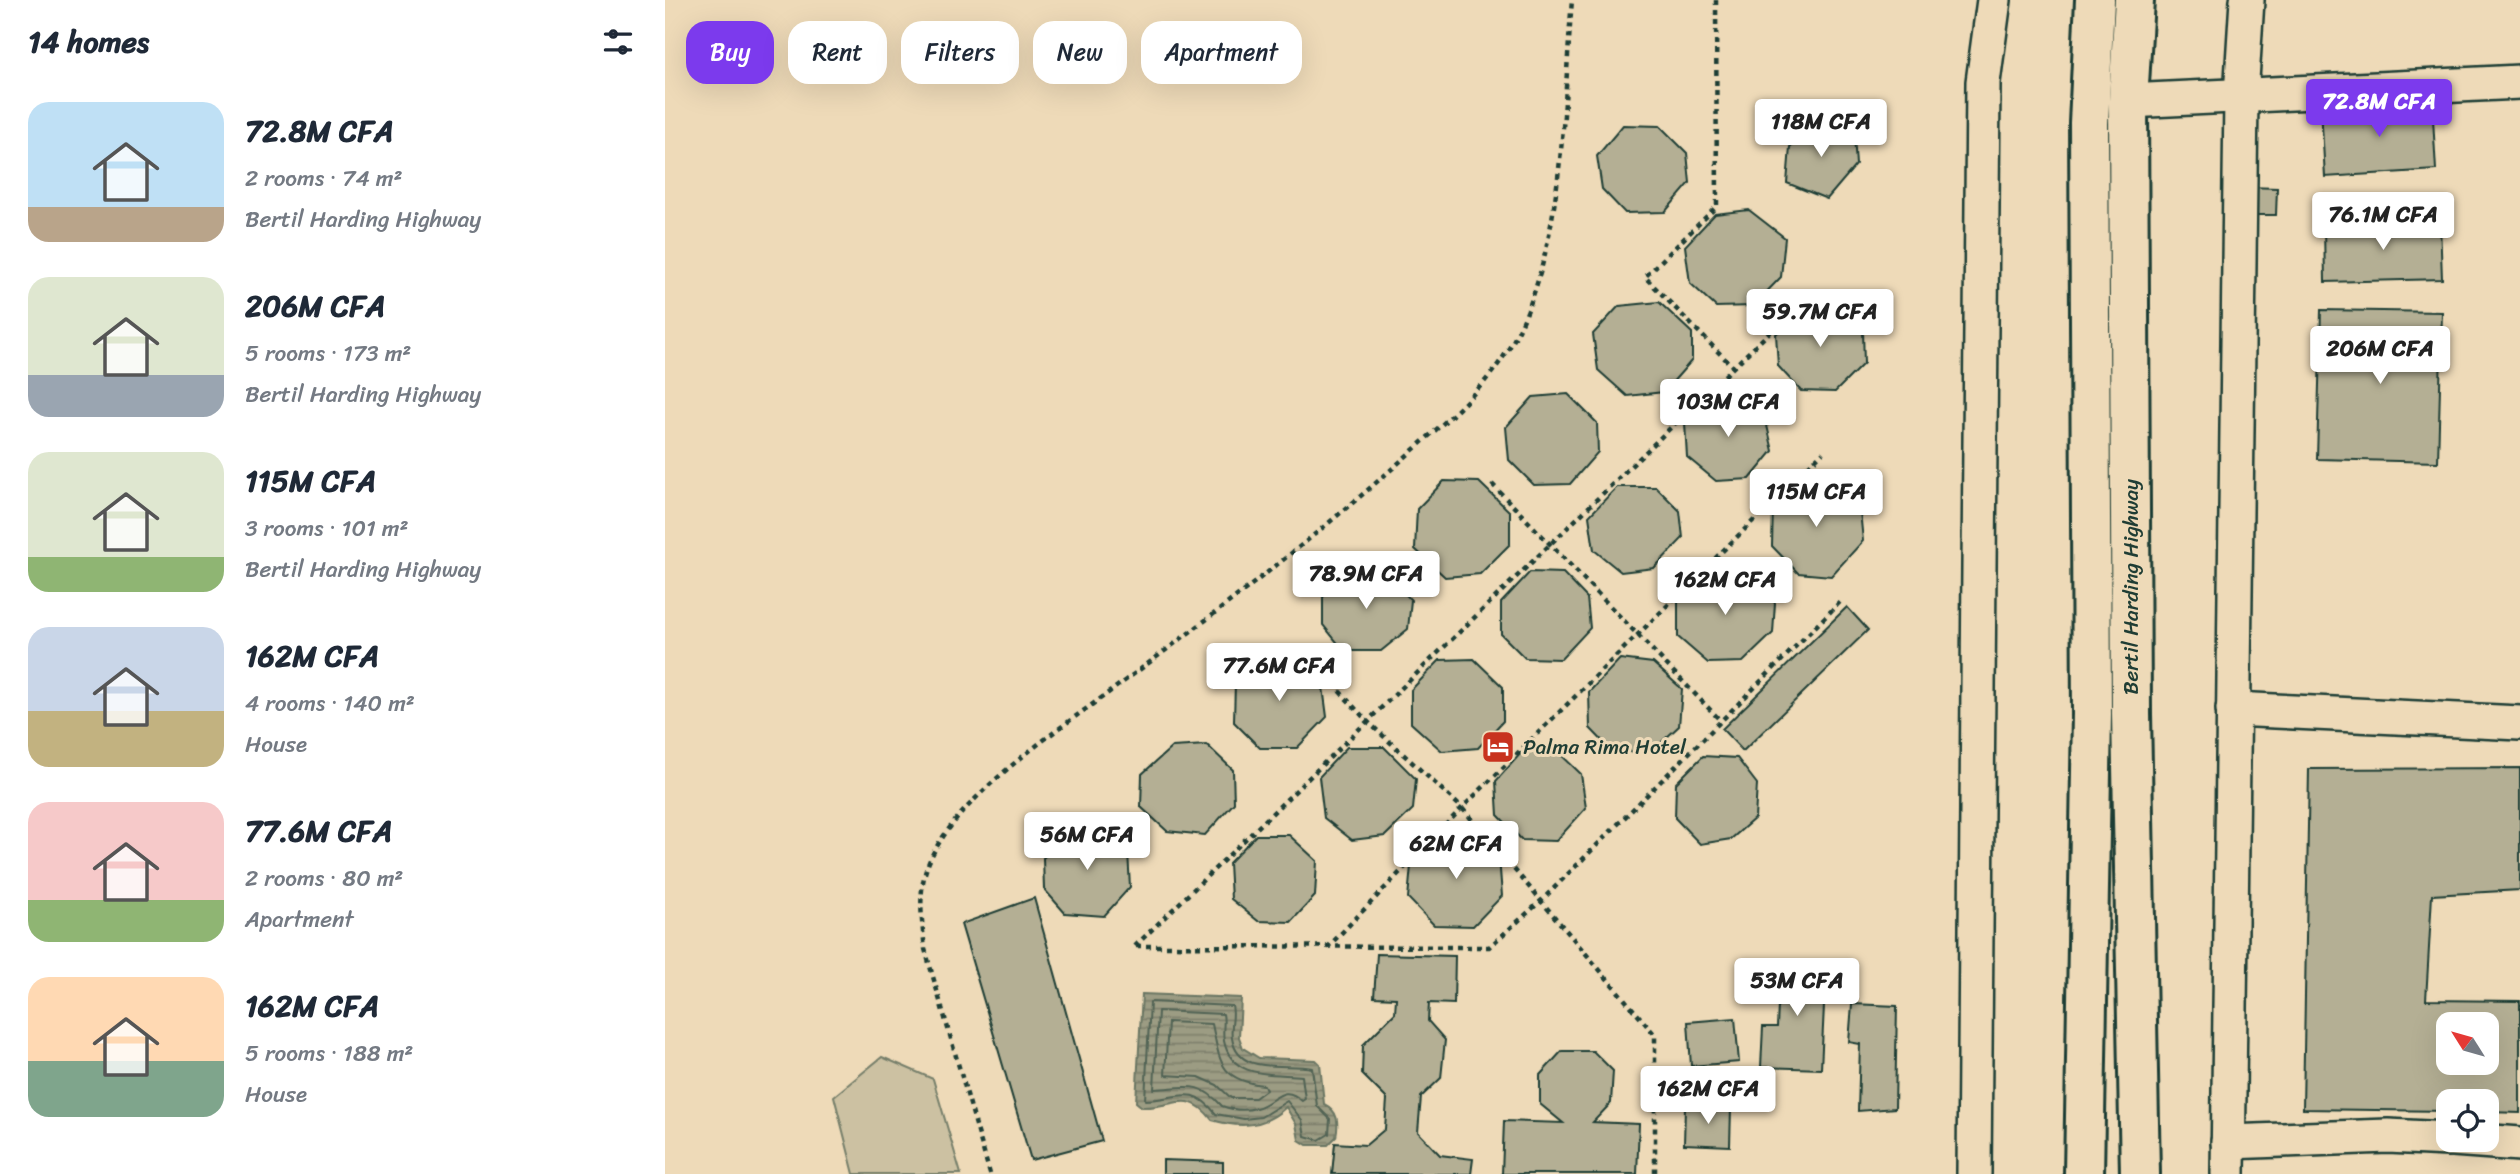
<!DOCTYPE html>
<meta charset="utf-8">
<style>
body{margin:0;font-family:Sriracha,sans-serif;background:#f2f2f3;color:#1f2937;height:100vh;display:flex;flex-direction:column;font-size:26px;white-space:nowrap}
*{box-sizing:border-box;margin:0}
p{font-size:23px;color:#747a83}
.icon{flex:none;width:38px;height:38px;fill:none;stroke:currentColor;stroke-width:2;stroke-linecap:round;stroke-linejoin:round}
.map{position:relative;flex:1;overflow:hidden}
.details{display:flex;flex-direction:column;background:#fff;width:665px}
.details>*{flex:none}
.banner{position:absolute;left:21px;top:21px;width:665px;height:63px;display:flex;gap:14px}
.needle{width:46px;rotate:307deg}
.fabs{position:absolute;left:1771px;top:1012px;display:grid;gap:14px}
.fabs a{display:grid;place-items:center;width:63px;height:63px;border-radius:14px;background:#fff;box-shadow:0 7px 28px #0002;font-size:35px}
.price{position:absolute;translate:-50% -60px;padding:0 16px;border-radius:7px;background:#fff;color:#222;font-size:23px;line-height:46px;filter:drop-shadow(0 2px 4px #0008)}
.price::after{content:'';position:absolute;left:50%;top:42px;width:21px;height:16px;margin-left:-10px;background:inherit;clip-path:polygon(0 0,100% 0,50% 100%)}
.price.selected{background:#7c3aed;color:#fff}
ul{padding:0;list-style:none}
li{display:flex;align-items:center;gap:21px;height:175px;padding:0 28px}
li span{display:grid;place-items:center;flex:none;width:196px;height:140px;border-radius:21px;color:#555}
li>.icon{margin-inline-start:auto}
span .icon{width:84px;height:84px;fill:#fffc;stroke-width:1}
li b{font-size:30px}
h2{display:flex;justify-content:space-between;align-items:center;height:84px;padding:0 28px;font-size:30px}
.tag{padding:0 24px;border-radius:21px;background:#fff;box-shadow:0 7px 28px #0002;font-size:24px;line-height:63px}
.tag.selected{background:#7c3aed;color:#fff}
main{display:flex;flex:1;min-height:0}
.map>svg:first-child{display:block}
.park{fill:#ccc1a2;stroke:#767f6b;stroke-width:2}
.water{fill:url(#water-rules);stroke:#6a7663;stroke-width:2}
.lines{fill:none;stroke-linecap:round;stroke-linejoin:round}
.shore{stroke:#516354;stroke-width:2}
.building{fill:#b4af94;stroke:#1f3d34;stroke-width:2;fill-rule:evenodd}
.minor-casing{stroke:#1f3d34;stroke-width:38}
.major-casing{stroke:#1f3d34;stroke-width:44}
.path{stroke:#1f3d34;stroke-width:4.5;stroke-dasharray:5 5;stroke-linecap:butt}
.minor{stroke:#eedab8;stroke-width:33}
.major{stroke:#eedab8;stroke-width:38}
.labels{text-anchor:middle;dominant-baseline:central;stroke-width:6;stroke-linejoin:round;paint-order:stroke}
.street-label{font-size:21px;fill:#1f3d34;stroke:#eedab8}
.poi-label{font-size:21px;fill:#1f3d34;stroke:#eedab8;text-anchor:start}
</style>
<main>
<section class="details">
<h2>14 homes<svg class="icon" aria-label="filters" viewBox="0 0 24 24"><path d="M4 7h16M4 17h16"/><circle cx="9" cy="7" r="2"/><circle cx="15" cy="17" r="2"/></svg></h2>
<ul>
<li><span style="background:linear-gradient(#bfe0f5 75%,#b9a48a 0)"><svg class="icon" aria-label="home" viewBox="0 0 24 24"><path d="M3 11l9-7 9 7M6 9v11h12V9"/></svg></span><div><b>72.8M CFA</b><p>2 rooms · 74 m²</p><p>Bertil Harding Highway</p></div></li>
<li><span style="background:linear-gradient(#dfe7d0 70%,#9aa5b1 0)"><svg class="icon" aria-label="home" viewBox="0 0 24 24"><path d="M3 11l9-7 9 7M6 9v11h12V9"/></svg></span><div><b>206M CFA</b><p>5 rooms · 173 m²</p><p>Bertil Harding Highway</p></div></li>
<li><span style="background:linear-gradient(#dfe7d0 75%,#8fb573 0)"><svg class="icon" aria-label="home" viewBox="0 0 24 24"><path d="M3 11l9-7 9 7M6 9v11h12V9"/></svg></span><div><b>115M CFA</b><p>3 rooms · 101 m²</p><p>Bertil Harding Highway</p></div></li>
<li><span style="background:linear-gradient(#c9d6e8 60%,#c2b280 0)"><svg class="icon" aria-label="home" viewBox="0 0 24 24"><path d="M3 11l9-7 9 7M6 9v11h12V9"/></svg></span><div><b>162M CFA</b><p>4 rooms · 140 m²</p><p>House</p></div></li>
<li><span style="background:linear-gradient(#f6c9c9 70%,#8fb573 0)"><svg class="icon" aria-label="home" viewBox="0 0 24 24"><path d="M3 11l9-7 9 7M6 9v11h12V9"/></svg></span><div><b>77.6M CFA</b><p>2 rooms · 80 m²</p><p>Apartment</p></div></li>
<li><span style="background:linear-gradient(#ffd9b3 60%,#7fa58c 0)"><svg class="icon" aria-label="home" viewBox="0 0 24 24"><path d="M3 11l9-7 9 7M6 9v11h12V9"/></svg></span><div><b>162M CFA</b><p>5 rooms · 188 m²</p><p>House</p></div></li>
</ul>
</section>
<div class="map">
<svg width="1855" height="1174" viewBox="0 0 1855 1174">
<defs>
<pattern id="water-rules" width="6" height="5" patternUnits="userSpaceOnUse" patternTransform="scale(1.75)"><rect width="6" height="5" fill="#9c9c83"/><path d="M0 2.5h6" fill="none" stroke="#7f806c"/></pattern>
</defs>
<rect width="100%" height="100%" fill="#eedab8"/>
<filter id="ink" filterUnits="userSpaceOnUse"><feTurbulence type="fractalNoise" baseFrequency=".0143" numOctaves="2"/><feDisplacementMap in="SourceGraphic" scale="14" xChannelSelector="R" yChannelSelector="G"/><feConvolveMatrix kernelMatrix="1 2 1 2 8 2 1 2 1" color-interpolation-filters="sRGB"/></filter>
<g filter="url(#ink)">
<polygon class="park" points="217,1057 268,1079 296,1174 189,1174 169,1096"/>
<path class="water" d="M477 994 576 998 574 1037 578 1048 594 1058 651 1060 655 1064 659 1104C673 1111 674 1122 671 1137L663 1145H642L634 1140 631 1124 621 1107C599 1128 574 1128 547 1120 522 1087 508 1109 477 1107L471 1102Z"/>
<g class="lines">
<g class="shore">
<path d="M485 1002 567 1006C570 1016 565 1028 567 1038 573 1077 622 1062 647 1068L652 1106 665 1119 664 1134 654 1140 640 1136 637 1120 622 1101 596 1117 579 1119 551 1114C525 1082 513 1100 480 1100Z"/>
<path d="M493 1011 558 1014C560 1022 557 1032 559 1041 567 1080 608 1073 637 1076L640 1099 637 1101C617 1082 611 1103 591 1108 580 1111 568 1110 557 1106 533 1079 520 1088 489 1089Z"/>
<path d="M503 1022 547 1024C555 1060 553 1080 599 1085L601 1090 590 1098H566L552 1085 534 1077 500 1075Z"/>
</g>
</g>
<g class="building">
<polygon points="1767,101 1771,170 1660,177 1656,108"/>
<polygon points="1151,120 1189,135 1191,165 1162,199 1122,183 1125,147"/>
<polygon points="958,125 995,126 1022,153 1025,183 1000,212 960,213 937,189 932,156"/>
<polygon points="1583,187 1612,188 1611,215 1582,215"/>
<polygon points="1084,210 1120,238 1116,277 1088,306 1051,307 1025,283 1020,246 1050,214"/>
<polygon points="1775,222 1777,279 1660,282 1659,226"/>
<polygon points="994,302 1027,333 1027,360 999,392 962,396 933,370 928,334 954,306"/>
<polygon points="1173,307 1198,331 1199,363 1170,392 1136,391 1113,366 1111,334 1137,308"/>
<polygon points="1656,310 1777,312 1773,462 1652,459"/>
<polygon points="903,394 932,423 933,452 905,484 869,485 844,460 841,427 868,397"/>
<polygon points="1043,396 1074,398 1100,417 1108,451 1085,479 1051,481 1022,457 1020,423"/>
<polygon points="779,481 814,482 845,512 845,544 815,574 780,577 750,549 752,509"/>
<polygon points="1131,485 1168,487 1195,511 1198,541 1166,576 1133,573 1107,546 1108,507"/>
<polygon points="952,487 991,487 1015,511 1018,538 989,568 956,572 929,550 924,516"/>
<polygon points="686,568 719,571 746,600 743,629 716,651 679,651 658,625 658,597"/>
<polygon points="865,572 898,573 922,598 925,628 896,659 860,658 836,634 836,603"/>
<polygon points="1080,572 1110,603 1108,633 1078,662 1043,663 1013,637 1013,601 1041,573"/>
<polygon points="1182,607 1203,630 1078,751 1057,729"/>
<polygon points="600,656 631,658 658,687 662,717 632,748 595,748 569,722 570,682"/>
<polygon points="809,659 838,687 838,721 813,748 777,751 746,723 746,690 775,660"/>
<polygon points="955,659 988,663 1017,689 1014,726 988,750 949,753 925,728 924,692"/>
<polygon points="542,745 568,770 569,803 540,835 502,831 476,807 477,774 507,747"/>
<polygon points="682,747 719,747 751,779 748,809 720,836 687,840 659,818 654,777"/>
<polygon points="890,749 916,774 921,808 891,841 857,840 833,815 831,781 856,753"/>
<polygon points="1038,756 1072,758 1092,784 1090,818 1066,839 1035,844 1010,818 1011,783"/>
<path d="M1855 768V890L1767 895 1761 1000 1855 1001V1113L1822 1112V1101H1783V1111L1638 1109 1644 769ZM1783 1024H1822V1062H1783Z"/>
<polygon points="409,826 439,828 463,852 465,887 439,916 400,913 379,889 378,858"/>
<polygon points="812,834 834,857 837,896 808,926 769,925 743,898 746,866 776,836"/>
<polygon points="591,835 624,835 652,861 650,896 626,922 593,921 566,899 564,863"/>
<polygon points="369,898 437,1141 366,1160 296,924"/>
<polygon points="712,954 790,956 789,1004 764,1003 763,1021 780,1040 776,1078 756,1097 753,1132 775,1155 808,1159 806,1174 667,1174 670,1143 701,1145 720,1129 722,1099 697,1074 698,1045 730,1013 731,998 709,997"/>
<polygon points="1115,961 1161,963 1156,1069 1096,1067 1098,1027 1112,1027"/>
<polygon points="1187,1004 1232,1006 1230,1108 1193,1111 1195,1044 1184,1042"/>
<polygon points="1070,1018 1074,1062 1026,1066 1023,1022"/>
<polygon points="897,1051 928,1051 948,1071 946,1103 928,1122 974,1124 972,1174 837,1174 839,1121 898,1123 875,1104 875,1075"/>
<polygon points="1020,1107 1066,1108 1065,1146 1019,1144"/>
<polygon points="498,1160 558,1162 558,1174 498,1174"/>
</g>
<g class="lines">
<defs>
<g id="minor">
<polyline points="1463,101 1855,82"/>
<polyline points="1568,709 1855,723"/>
<polyline points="1788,1139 1855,1144"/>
<polyline points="1563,1142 1723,1136 1783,1139"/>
<polyline points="1309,1174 1318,82 1329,0"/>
<polyline points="1563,1174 1576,96 1582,0"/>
</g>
<g id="major">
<polyline points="1469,0 1463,101 1466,714 1475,1174"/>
<polyline points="1419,1174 1427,714 1424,123 1430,0"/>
</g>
</defs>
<use href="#minor" class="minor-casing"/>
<use href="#major" class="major-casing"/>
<g class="path">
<polyline points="1051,0 1052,206 980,277 1068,367"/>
<polyline points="827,484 1056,721"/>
<polyline points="654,669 702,721 797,808 990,1035 990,1174"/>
<polyline points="470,946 1116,321"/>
<polyline points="471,946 824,947 877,900 1175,602"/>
<polyline points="662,948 797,808 1158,452"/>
<path d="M325 1174 260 949C257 923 253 895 261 870 282 805 385 735 439 696 541 621 644 543 738 459 777 424 821 389 847 343 899 252 898 104 907 0"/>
</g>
<use href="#minor" class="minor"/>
<use href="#major" class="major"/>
</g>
</g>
<defs>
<symbol id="hotel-square" viewBox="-11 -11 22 22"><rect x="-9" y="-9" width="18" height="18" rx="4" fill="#c8321e" stroke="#eedab8"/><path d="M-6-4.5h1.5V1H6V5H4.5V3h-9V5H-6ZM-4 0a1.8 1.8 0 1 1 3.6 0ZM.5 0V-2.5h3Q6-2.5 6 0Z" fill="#fff"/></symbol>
</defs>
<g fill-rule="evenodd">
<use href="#hotel-square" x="814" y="728" width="38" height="38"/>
</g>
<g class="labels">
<g class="street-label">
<text transform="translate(1466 587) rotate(-90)">Bertil Harding Highway</text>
</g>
<g class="poi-label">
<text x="858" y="747">Palma Rima Hotel</text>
</g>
</g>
</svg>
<div class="fabs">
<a><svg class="needle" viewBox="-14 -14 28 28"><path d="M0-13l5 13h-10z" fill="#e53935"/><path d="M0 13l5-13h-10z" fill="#747a83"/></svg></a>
<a><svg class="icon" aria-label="locate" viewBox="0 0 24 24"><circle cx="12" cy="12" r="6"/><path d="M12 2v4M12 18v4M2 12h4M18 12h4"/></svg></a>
</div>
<b class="price selected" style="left:1714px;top:139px">72.8M CFA</b>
<b class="price" style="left:1156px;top:159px">118M CFA</b>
<b class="price" style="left:1718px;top:252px">76.1M CFA</b>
<b class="price" style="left:1155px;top:349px">59.7M CFA</b>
<b class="price" style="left:1715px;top:386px">206M CFA</b>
<b class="price" style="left:1063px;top:439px">103M CFA</b>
<b class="price" style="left:1151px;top:529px">115M CFA</b>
<b class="price" style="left:701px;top:611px">78.9M CFA</b>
<b class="price" style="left:1060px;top:617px">162M CFA</b>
<b class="price" style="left:614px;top:703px">77.6M CFA</b>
<b class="price" style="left:422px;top:872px">56M CFA</b>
<b class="price" style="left:791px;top:881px">62M CFA</b>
<b class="price" style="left:1132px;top:1018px">53M CFA</b>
<b class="price" style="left:1043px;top:1126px">162M CFA</b>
<div class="banner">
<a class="tag selected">Buy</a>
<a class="tag">Rent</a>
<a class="tag">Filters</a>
<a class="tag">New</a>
<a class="tag">Apartment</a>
</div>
</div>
</main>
